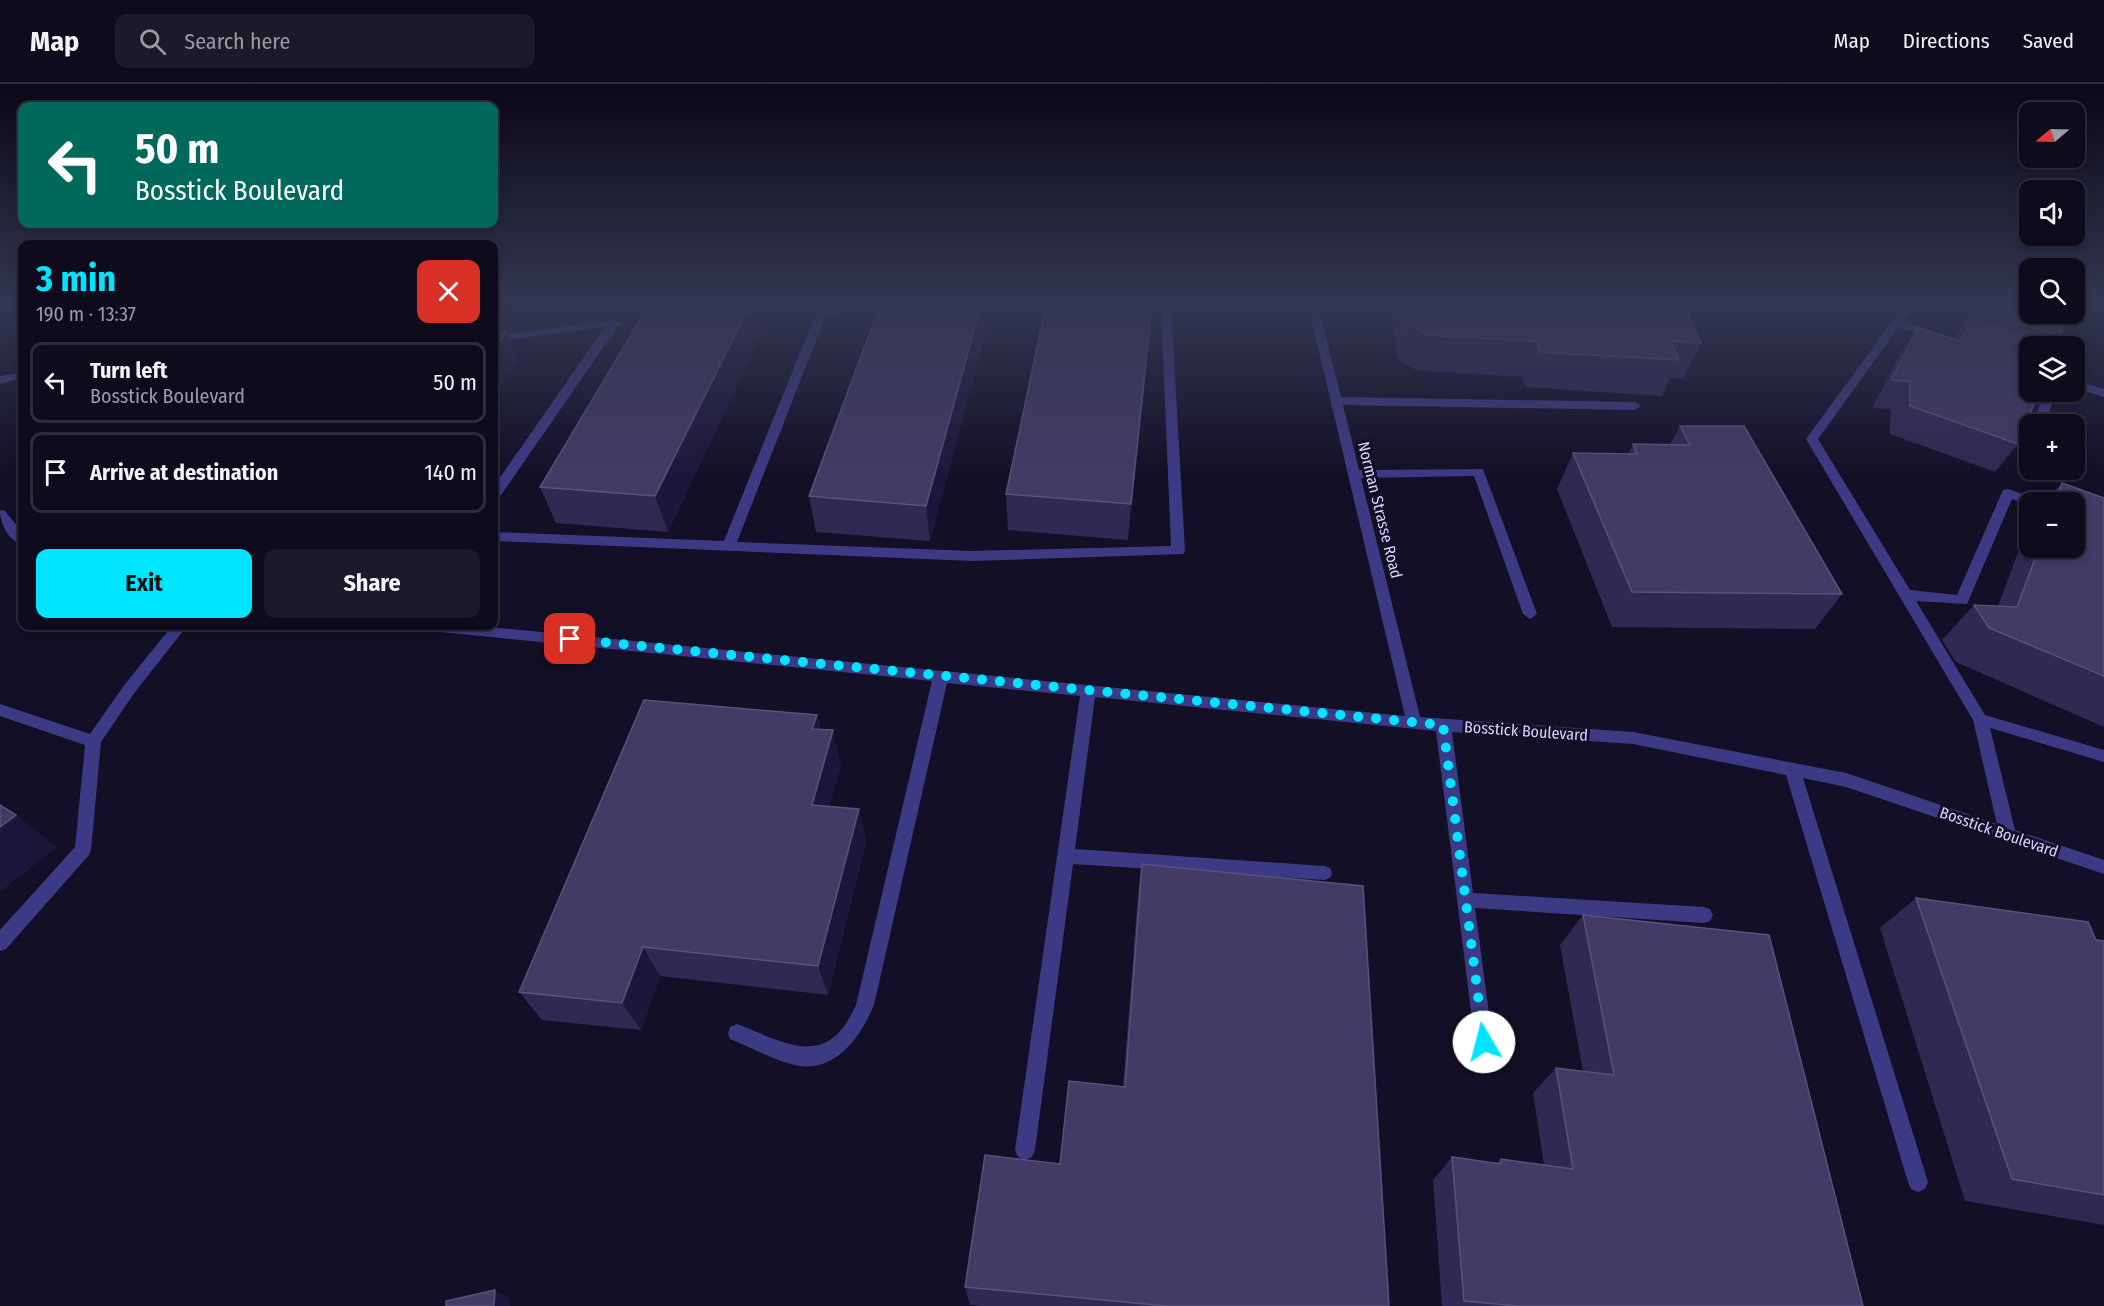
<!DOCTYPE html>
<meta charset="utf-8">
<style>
:root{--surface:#0e0b1c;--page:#1c1929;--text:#f1f3f6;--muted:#9b9ba3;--line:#2e2b3b;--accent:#00e5ff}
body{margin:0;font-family:"Fira Sans Condensed",sans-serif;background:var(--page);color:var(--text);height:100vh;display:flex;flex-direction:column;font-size:22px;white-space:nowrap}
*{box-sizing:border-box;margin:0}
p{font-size:20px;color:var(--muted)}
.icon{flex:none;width:33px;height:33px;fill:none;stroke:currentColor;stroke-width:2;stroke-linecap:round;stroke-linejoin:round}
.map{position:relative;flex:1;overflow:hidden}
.details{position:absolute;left:18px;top:156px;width:480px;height:390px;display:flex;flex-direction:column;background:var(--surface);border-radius:12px;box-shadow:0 3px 9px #0003,0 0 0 2px var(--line)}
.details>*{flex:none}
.guide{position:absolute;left:18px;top:18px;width:480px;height:126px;border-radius:12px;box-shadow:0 3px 9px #0003,0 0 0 2px var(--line);background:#00695c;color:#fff;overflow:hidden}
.needle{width:39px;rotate:251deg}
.tools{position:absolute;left:2019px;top:18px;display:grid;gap:12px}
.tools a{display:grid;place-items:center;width:66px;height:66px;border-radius:12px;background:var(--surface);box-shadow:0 3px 9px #0003,0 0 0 2px var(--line);font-size:30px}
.pin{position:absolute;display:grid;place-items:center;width:51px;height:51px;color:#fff;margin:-26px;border-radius:12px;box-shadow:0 3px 9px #0006}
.me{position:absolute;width:66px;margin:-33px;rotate:352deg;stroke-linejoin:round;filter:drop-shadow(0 0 4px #0008)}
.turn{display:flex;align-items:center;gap:21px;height:126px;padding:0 18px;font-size:27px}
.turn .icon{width:78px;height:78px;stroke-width:2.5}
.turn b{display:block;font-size:42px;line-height:51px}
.round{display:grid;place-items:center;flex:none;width:63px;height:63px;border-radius:12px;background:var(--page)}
.overview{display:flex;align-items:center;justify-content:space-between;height:102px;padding:0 18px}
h1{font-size:36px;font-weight:700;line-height:45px;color:var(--accent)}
.button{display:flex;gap:12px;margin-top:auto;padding:12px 18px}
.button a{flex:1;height:69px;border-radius:12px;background:var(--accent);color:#111;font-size:24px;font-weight:700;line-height:69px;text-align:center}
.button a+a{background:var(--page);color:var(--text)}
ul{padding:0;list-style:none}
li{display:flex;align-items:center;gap:18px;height:81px;margin:0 12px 9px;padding:0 6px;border:3px solid var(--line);border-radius:12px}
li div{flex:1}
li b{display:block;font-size:22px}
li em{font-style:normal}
header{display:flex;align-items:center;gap:36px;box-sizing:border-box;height:84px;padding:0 30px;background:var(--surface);border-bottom:2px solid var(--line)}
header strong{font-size:28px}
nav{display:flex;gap:33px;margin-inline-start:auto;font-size:21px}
.search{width:420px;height:54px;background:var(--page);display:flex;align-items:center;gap:15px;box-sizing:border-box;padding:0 21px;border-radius:12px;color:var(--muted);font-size:22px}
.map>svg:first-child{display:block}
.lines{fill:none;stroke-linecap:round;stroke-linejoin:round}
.minor{fill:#3d3a85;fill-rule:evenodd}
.wall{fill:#312854}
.shaded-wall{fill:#1d163a}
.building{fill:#433a66;stroke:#5a527e;stroke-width:1.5}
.route{stroke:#00e5ff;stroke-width:10;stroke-dasharray:0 18}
.labels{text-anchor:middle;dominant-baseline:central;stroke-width:6;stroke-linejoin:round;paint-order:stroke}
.street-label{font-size:16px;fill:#d9d4ff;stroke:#130f26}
</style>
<header>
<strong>Map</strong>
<div class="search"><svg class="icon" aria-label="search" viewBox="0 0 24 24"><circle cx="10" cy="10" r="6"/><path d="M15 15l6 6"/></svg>Search here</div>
<nav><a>Map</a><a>Directions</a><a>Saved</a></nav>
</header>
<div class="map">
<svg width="2104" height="1222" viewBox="0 0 2104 1222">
<rect width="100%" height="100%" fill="#130f26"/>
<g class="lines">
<g class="minor">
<path d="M847 221H871L826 231 737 458 972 467 1171 462 1161 221H1171L1185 467 1183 470 972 477 494 457V448L724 457 816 229Z"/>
<path d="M1308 221H1318L1341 313 1635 318 1641 322 1635 326 1343 321 1359 386 1483 385 1537 530 1530 535 1523 530 1474 392 1361 394 1420 633 1633 648 1846 689 1997 740 1973 636 1806 355 1904 221H1915L1904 238 1941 251V255L1937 256 1899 243 1818 355 1910 506 1957 511 2003 406 2008 405 2038 415 2039 418H2030V421L2012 415 1967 520 1916 517 1985 631 2104 666V678L1990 644 2015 746 2104 776V790L1846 703 1803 694 1928 1098 1925 1105 1918 1108 1911 1105 1908 1098 1786 691 1633 660 1452 648 1473 809 1704 823 1710 825 1713 831 1710 837 1704 839 1475 824 1493 959 1491 965 1484 968 1477 965 1475 959 1436 647 1095 613 1075 765 1324 782 1330 784 1332 789 1330 794 1324 796 1073 780 1035 1066 1032 1073 1025 1076 1018 1073 1015 1066 1080 612 947 599 874 921C862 950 838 987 800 982 776 978 753 964 730 955L728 949 730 943 737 940C786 959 827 987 856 921L932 597 431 547 424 542H480L1405 632Z"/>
<path d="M614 236 620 239 499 414 494 415V402L605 243 494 258V252Z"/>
<path d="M22 288V294L0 300V292Z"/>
<path d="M2074 296 2104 305V313L2074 303Z"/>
<path d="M2044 308H2056L2045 340H2033Z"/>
<path d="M0 426 5 427 22 448V460C8 457 0 439 0 426Z"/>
<path d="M172 542H187L135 608 101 658 91 766 89 771 6 865 0 867V846L75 763 85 661 0 632V620L90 650 125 600Z"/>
</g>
</g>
<g class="wall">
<path d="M649 221H773L774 223 668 448 556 439 540 403Z"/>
<path d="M880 221H989L990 231 930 457 816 448 809 412Z"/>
<path d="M1152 221 1149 257 1128 456 1008 446 1006 410Z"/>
<path d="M1390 221H1684L1701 259 1683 295 1670 294 1662 312 1525 303 1522 293 1416 286 1398 275Z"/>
<path d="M1972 221H2030L2069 230 2018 360 1995 388 1890 350 1891 325 1872 324 1899 272 1918 244 1957 256 1958 254 1956 253Z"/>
<path d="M1680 342 1842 510 1815 545 1612 543 1557 405 1573 369 1628 370 1633 360H1670Z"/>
<path d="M2062 399 2104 414V643L1956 578 1942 556 1974 521 1998 522 2030 436V464H2074V418H2044Z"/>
<path d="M817 631 821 646 841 680 829 723 859 725 866 757 828 911 660 892 641 946 542 936 519 908Z"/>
<path d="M1142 780 1389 1222H985L970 1221 965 1203 1060 1080 1123 1003 1138 811Z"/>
<path d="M1916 814 2104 857V1141L1965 1117 1880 844Z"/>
<path d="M1583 831 1863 1222H1442L1433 1096 1452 1073 1497 1079 1501 1075 1544 1081 1533 1009 1556 984 1583 987 1560 861Z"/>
</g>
<g class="shaded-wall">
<path d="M0 221H22V234L0 238Z"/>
<path d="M750 221H773L774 223 668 448 655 412Z"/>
<path d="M981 221H989L990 231 930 457 926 422Z"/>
<path d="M1152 221 1149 257 1128 456 1131 420Z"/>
<path d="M506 248 518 276 494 312V266Z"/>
<path d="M817 631 826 665 812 645Z"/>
<path d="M833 646 841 680 821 753 812 721Z"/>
<path d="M859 725 866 757 828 911 818 882Z"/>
<path d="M16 731 57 763 0 808V743Z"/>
<path d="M643 863 660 892 641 946 622 919Z"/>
<path d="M495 1206 510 1215V1222H494Z"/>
</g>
<g class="building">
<path d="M649 221H750L655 412 540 403Z"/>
<path d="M880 221H981L926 422 809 412Z"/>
<path d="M1046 221H1152L1131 420 1006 410Z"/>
<path d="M1405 221H1684L1701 259 1671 257 1679 276 1539 268 1536 257 1426 251 1408 240Z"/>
<path d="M1978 221H2030V230H2069L2056 262H2030V308H2039L2018 360 1910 322V297L1891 296 1918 244 1961 257 1971 235 2053 261 2052 250 1976 225Z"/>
<path d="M494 248H506L494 266Z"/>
<path d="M1680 342H1744L1842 510 1632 508 1573 369 1637 370 1633 360 1690 361Z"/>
<path d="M2062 399 2104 414V592L1989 544 1974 521 2017 523 2039 464H2074V418H2055Z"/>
<path d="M644 616 817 631 812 645 833 646 812 721 859 725 818 882 643 863 622 919 519 908Z"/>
<path d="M0 721 16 731 0 743Z"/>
<path d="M1142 780 1363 802 1389 1222H1167L965 1203 985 1071 1060 1080 1069 997 1125 1003Z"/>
<path d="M1916 814 2088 838 2096 856 2104 857V1111L2012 1095Z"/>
<path d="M1583 831 1769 851 1863 1222H1517L1464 1217 1452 1073 1501 1080V1075L1573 1085 1556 984 1614 991Z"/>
<path d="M495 1206 494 1222H446V1217Z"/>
</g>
<linearGradient id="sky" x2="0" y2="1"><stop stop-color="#0a0815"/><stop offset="0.56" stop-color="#333752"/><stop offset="1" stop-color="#333752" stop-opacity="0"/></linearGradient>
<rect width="2104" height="392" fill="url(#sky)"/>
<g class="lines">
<path class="route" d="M570 555 1443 641 1484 958"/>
</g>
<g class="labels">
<g class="street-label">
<text transform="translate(1380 426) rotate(76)">Norman Strasse Road</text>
<text transform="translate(1526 647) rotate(4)">Bosstick Boulevard</text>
<text transform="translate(1999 748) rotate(19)">Bosstick Boulevard</text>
</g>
</g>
</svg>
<div class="tools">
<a><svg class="needle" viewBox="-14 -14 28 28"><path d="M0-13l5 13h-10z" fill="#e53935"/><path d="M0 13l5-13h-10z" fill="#9b9ba3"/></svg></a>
<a><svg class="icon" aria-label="sound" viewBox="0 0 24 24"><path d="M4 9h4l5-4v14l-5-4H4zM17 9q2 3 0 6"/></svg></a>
<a><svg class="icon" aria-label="search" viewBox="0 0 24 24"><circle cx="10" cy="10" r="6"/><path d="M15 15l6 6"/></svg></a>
<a><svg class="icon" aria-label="layers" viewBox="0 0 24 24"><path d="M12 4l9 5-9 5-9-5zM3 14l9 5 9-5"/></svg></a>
<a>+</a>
<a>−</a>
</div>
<div class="pin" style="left:570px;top:555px;background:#d93025"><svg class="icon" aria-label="arrive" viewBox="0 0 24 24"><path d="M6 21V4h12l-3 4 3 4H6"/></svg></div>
<svg class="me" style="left:1484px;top:958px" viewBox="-20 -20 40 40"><circle r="19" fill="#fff"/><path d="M0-13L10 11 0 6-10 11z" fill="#00e5ff"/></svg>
<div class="guide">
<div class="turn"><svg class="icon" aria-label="left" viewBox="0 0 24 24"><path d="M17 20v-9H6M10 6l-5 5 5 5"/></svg><div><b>50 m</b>Bosstick Boulevard</div></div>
</div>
<section class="details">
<div class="overview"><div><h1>3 min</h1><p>190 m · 13:37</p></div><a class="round" style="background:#d93025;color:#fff"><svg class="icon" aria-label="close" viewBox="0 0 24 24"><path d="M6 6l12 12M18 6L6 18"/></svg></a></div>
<ul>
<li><svg class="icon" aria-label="left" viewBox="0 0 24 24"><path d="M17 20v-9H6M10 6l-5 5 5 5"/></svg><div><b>Turn left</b><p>Bosstick Boulevard</p></div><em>50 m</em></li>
<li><svg class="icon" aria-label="arrive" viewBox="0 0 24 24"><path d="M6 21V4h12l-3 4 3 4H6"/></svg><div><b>Arrive at destination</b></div><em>140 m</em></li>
</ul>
<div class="button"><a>Exit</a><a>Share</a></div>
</section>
</div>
